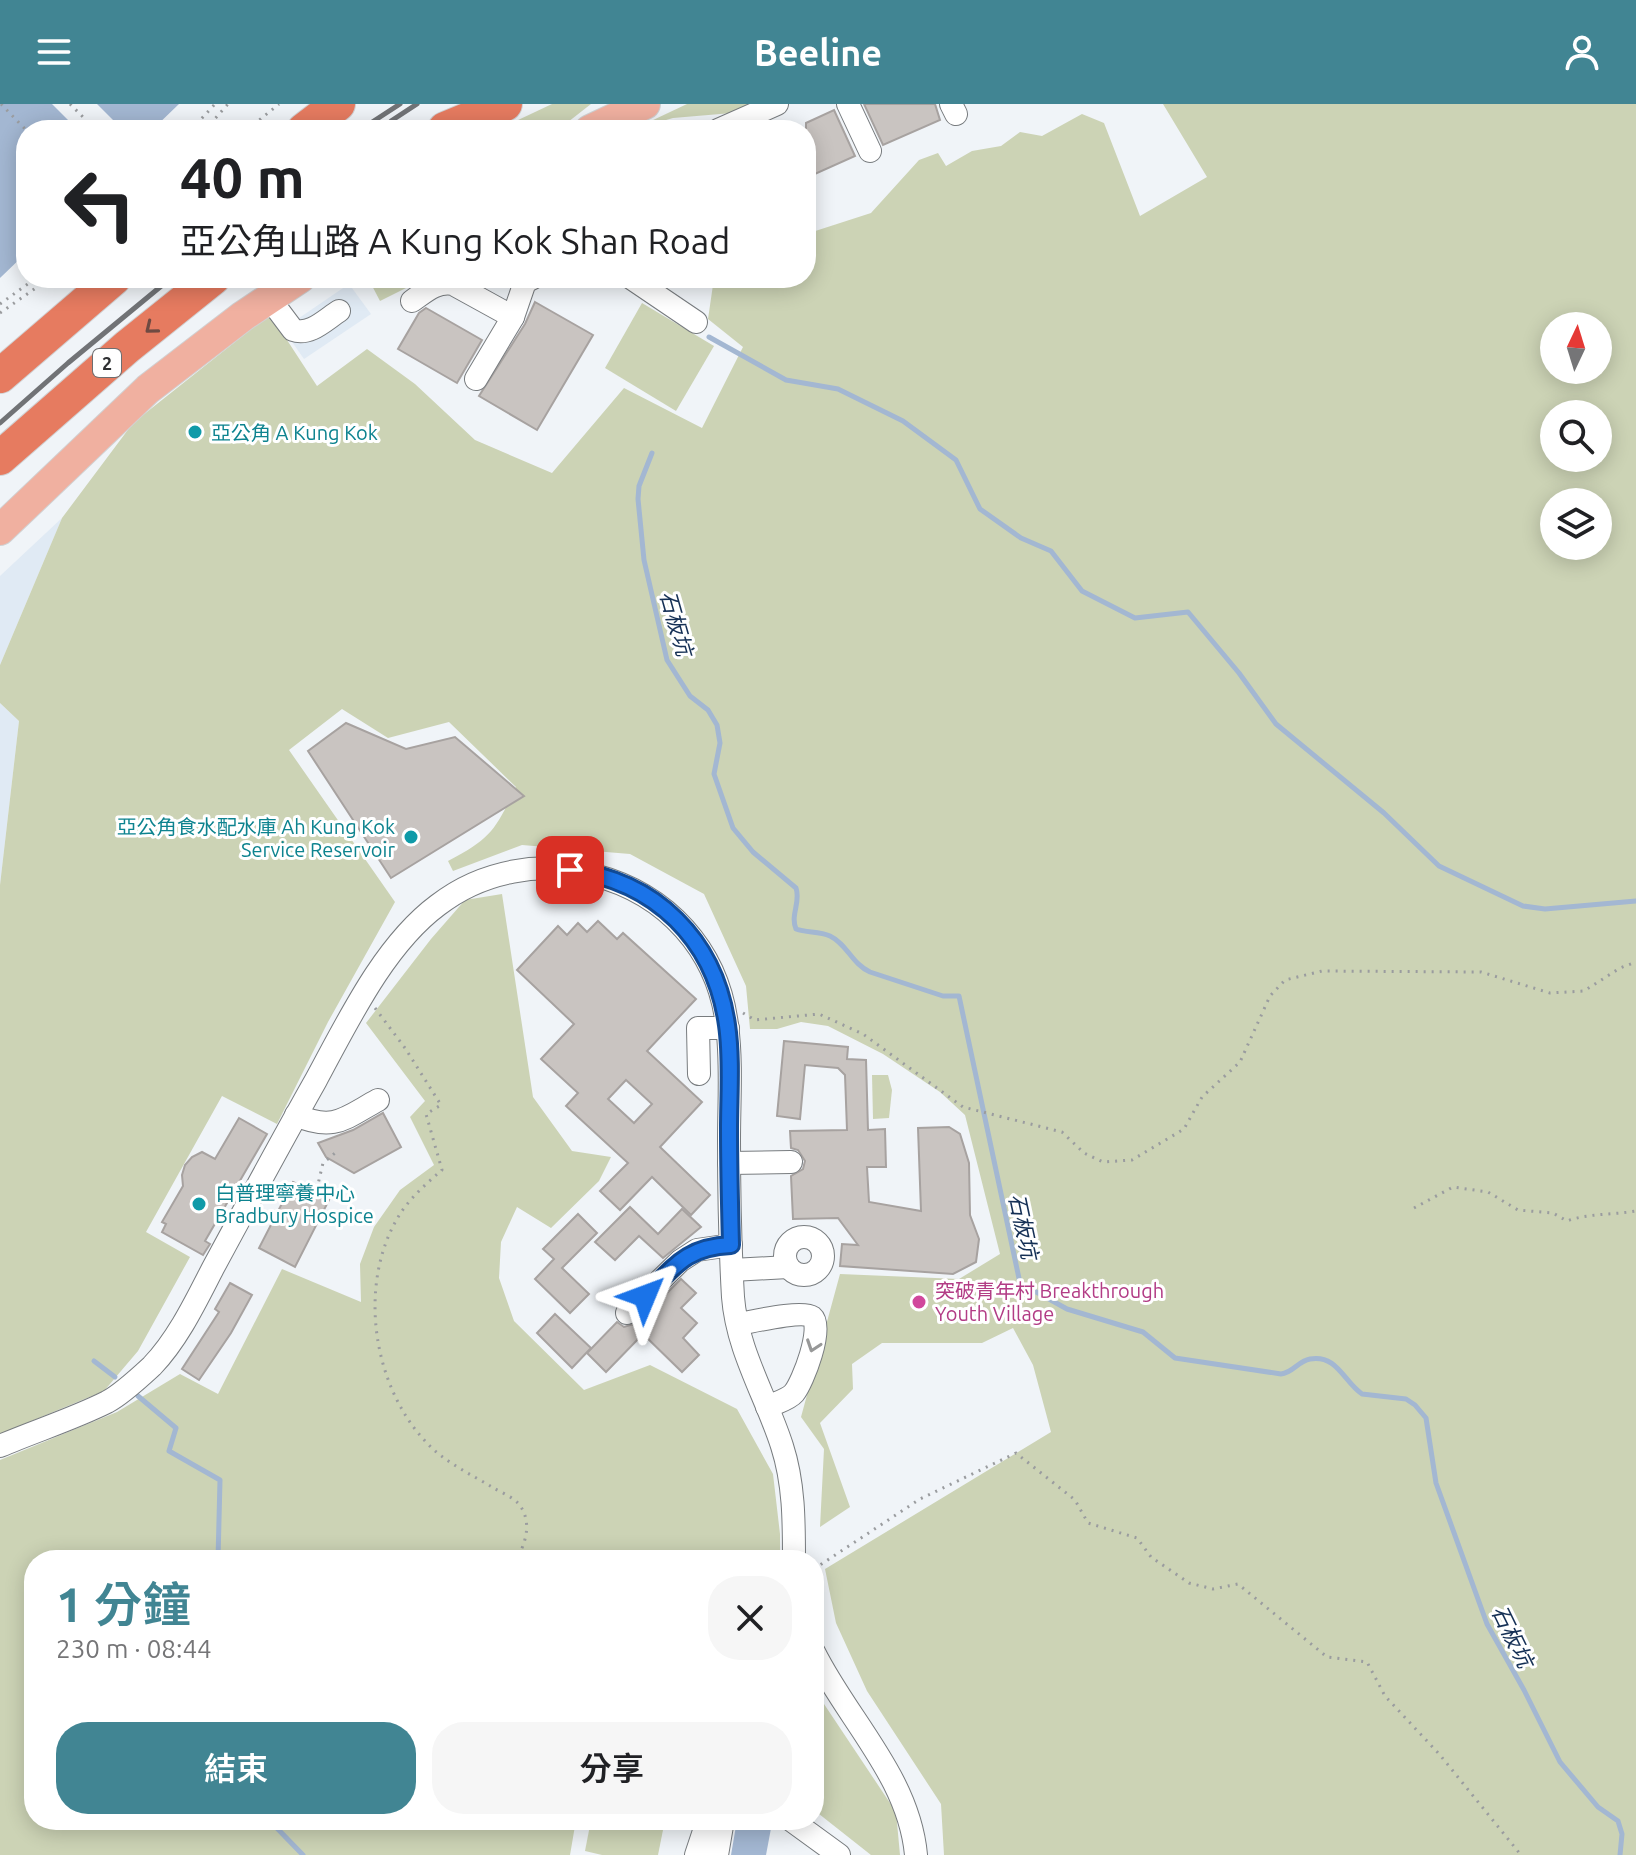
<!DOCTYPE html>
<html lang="zh-TW">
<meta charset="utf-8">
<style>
:root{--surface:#fff;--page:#f6f6f6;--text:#202124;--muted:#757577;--accent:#418593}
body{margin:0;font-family:Ubuntu,"Noto Sans TC",sans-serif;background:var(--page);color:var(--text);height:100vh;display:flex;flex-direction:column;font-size:30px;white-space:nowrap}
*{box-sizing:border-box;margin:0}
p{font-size:26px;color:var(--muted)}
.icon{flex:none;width:44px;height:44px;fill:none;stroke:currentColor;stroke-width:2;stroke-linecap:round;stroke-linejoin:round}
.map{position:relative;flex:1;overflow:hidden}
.panel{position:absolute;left:24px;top:1446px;width:800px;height:280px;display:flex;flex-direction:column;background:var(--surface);border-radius:32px;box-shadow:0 4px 20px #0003}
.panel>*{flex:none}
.guide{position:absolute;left:16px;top:16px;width:800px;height:168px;border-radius:32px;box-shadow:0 4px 20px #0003;background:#fff;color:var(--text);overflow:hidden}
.needle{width:52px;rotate:4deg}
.fabs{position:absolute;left:1540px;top:208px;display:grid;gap:16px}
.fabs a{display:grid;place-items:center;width:72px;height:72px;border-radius:50%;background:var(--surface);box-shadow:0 4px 20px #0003;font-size:40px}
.pin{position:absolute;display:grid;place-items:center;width:68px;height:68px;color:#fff;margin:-34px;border-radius:16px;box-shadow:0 4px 12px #0006}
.me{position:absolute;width:88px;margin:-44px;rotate:46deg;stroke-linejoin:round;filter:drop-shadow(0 0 6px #0008)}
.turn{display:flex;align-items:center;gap:28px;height:168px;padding:0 32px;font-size:36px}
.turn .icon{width:104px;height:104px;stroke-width:2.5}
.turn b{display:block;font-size:56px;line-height:68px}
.round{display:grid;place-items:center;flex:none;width:84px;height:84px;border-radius:32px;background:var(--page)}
.overview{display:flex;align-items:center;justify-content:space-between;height:136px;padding:0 32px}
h1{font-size:48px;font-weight:600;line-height:60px;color:var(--accent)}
.button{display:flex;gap:16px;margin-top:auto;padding:16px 32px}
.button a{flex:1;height:92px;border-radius:32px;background:var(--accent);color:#fff;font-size:32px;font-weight:600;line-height:92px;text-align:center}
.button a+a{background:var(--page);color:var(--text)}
header{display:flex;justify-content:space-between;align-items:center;height:104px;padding:0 32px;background:var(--accent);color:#fff;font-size:36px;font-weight:600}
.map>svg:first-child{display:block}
.built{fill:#e0eaf4}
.green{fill:#ccd3b5;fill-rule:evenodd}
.water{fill:#a3b7d2}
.pier{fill:#f0f4f8}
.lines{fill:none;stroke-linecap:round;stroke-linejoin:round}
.stream{stroke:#a3b7d2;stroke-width:5}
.building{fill:#c9c4c1;stroke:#a7a2a0;stroke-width:2;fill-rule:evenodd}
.minor-casing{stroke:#787c7f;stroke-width:24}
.major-casing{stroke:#d1d1d2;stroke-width:32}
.highway-casing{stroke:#d1d1d2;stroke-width:36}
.path{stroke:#9a9c9f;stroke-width:3;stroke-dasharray:2 6;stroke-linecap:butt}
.minor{stroke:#fff;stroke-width:22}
.major{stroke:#f0b0a0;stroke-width:30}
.highway{stroke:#e67b60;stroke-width:34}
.rail{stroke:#717376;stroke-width:5}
.oneway{stroke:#6f4a42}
.oneway2{stroke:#979898}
.route-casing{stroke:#114b97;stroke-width:20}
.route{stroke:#1a73e8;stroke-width:14}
.culture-dot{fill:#0f9aa8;stroke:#fff;stroke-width:3}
.hotel-dot{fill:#d1479c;stroke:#fff;stroke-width:3}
.labels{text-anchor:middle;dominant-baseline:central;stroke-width:6;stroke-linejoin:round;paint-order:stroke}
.shield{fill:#fff;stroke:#6d6e70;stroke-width:2}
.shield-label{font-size:18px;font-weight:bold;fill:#2f3032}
.culture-label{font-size:20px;fill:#0d838f;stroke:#fff;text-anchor:start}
.hotel-label{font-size:20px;fill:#b23c85;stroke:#fff;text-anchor:start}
.water-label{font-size:22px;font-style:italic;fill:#153055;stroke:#fff}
</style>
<header><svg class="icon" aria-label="menu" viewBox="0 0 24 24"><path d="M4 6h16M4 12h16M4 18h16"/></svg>Beeline<svg class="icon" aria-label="person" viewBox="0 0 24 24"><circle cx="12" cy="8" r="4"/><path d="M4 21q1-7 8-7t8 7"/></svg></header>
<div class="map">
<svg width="1636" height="1751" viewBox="0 0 1636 1751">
<rect width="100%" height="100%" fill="#f0f4f8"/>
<g class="built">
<path d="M349 180 371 210 304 255 283 225Z"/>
<path d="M62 414 0 561V472Z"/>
<path d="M0 599 19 617 0 781Z"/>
</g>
<g class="green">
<path d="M552 0H591L568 18 551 26H497Z"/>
<path d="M687 0H753L732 9 673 14 632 26Z"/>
<path d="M1163 0H1636V1751H944L941 1700 867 1587 836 1519 825 1465 1051 1328 1033 1261 1013 1224 982 1239H882L852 1260 853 1285 820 1319 850 1403 820 1423 824 1345 801 1313 840 1170 959 1175 1000 1150 965 1011 940 988 883 950 828 922 801 918 777 925H750L746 882 704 790 630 750 522 741 453 767 448 757C492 734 495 726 516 683L449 618 388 634 342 605 289 646 395 798 328 918 277 1020 222 992 146 1128 190 1153 138 1247 104 1287 0 1330V781L19 617 0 599V561L62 414 133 319 270 210 317 282 367 245 415 280 475 336 552 369 624 284 702 324 743 243 708 215 714 174H806V130L871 109 919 56 938 49 946 62 972 47 1001 42 1020 28 1042 32 1082 10 1104 19 1140 112 1207 73ZM1554 222H1598V266H1554ZM1554 310H1598V354H1554ZM1554 398H1598V442H1554Z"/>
<path d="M368 174H426L380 197Z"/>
<path d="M642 199 714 242 676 307 605 264Z"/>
<path d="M502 790 533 993 572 1047 611 1053 599 1077 551 1124 517 1103 501 1138 499 1174 514 1217 584 1286 650 1261 737 1305 773 1370 780 1430V1456H34V1716H576L570 1751H0V1356L117 1308 180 1270 218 1290 282 1165 361 1198 360 1160 374 1123 400 1086 434 1061 410 1013 425 997 366 919 431 835 465 796Z"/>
<path d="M872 971H888L892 986 889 1014 873 1015Z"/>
<path d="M814 1574 824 1600 896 1708 900 1751H871L814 1706Z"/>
<path d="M591 1716H665L658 1751H602L585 1747Z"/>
</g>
<g class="water">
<path d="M0 0H179L152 26H26V149L0 174Z"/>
<path d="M737 1716 772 1719 766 1751H731Z"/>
</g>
<path class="pier" d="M52 0H97L123 26H78Z"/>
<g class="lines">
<g class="stream">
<path d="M709 233 786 276 838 285 903 317 956 356 980 405 1021 434 1051 447 1082 487 1135 514 1188 508 1239 569 1276 620 1384 709 1439 762 1523 802 1545 805 1636 797"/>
<path d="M652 349 639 382 638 395 644 456 667 556 690 592 708 606 717 621 720 639 714 670 733 724 753 748 796 784C801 798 790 811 796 825 807 829 819 827 830 832 847 840 852 860 870 868L943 892H959L1020 1179 1067 1205 1143 1228 1175 1254 1281 1270C1293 1269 1298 1257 1310 1255 1337 1250 1344 1278 1362 1290L1406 1295 1415 1301 1426 1314 1436 1379 1487 1520 1524 1586 1560 1658 1598 1703 1618 1717 1622 1730 1620 1751"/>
<path d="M94 1257 115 1273"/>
<path d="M138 1292 176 1324 169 1347 220 1376 218 1456"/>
<path d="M269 1716 303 1751"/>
</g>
</g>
<g class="building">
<path d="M864 0H935L940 16 883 41Z"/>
<path d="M834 6 855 52 806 74V19Z"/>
<path d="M535 198 593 231 537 326 479 292 525 220Z"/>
<path d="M426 204 482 236 457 279 398 245 419 209Z"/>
<path d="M346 619 406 645 455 633 524 692 391 774 308 647Z"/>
<path d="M598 817 617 835 623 829 696 895 647 947 702 998 660 1043 710 1091 691 1111 652 1073 620 1106 600 1087 628 1059 566 1002 578 989 541 955 574 920 517 866 558 822 567 831 578 819 587 828ZM626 976 652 1000 634 1019 608 995Z"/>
<path d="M784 937 848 943 847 955 866 956 868 1026 885 1025 886 1063H867L869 1098 921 1107 918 1024 949 1023 960 1030 969 1059 970 1111 979 1135 976 1158 953 1170 840 1162 842 1140 858 1141 838 1114 793 1115 791 1072 803 1065 805 1057 798 1046 791 1044 790 1027 847 1026 845 971 838 964 805 961 800 1015 777 1012Z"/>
<path d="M383 1009 401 1043 354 1069 326 1053 318 1039 353 1026Z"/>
<path d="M239 1014 267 1030 205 1137 210 1140 203 1151 162 1128 166 1120 162 1118 183 1082 182 1071 185 1061 192 1053 202 1048 215 1055Z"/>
<path d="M293 1078 329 1096 295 1163 259 1144Z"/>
<path d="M630 1103 658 1130 682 1105 701 1123 663 1154 639 1132 615 1156 595 1138Z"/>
<path d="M578 1110 597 1129 562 1164 589 1190 570 1209 535 1175 554 1155 543 1145Z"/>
<path d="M681 1175 696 1189 681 1204 697 1219 683 1234 699 1251 682 1268 643 1230 606 1268 587 1249 617 1218 624 1223 637 1219Z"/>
<path d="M230 1179 252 1191 231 1229 199 1276 182 1265 219 1208 215 1205Z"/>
<path d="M555 1210 591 1244 572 1264 537 1229Z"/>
</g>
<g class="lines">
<defs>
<g id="minor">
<path d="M848 0 870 47"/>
<path d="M951 0 956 10"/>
<path d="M718 26 777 0"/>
<path d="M631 174 696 218"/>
<path d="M269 194 293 226C310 232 325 216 339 207"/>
<path d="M412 197C425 188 436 177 453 180L513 213"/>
<path d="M476 275 513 213 525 178 533 174"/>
<path d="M699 970 698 924H728"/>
<path d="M296 1011C334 1028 345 1014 378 996"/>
<path d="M729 1059 791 1058"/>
<circle cx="804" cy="1152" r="19"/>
<path d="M732 1166 788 1163"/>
<path d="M627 1209 680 1157 697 1146 731 1141"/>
<path d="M738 1220C751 1218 802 1206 812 1213 824 1223 803 1278 794 1289 788 1296 775 1299 767 1303"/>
<path d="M0 1342C35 1327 73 1315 107 1298 122 1290 139 1274 152 1262 178 1235 196 1197 213 1164 247 1101 281 1038 316 976 348 917 384 841 438 801 482 767 541 756 594 771 667 790 718 846 727 921 732 959 729 998 729 1036 729 1089 730 1141 733 1193 737 1246 766 1292 782 1342 794 1379 794 1417 794 1456"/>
<path d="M814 1548C847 1615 909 1673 916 1751"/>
<path d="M791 1716 839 1751"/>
<path d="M696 1751 704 1727 710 1716"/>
<path d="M717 1751 723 1716"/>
</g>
<g id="major">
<path d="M590 26 645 0"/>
<path d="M0 426 148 285 243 212 300 174"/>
</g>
<g id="highway">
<path d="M445 25 505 0"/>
<path d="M304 26 338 0"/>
<path d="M0 272 114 174"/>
<path d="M0 354 127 243 213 174"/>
</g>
</defs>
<use href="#minor" class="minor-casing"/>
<use href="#major" class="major-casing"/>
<use href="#highway" class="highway-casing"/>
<g class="path">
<path d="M1 0 26 26"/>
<path d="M70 0 96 26"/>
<path d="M191 26 215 0"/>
<path d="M205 26 228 0"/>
<path d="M247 26 279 0"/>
<path d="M0 200 36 174"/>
<path d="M0 209 50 174"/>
<path d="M375 904 405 944 441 1001 426 1010 442 1066C427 1079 411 1093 400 1110 357 1178 372 1281 426 1338 443 1357 470 1370 492 1383 500 1388 511 1392 518 1399 533 1417 526 1439 516 1456"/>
<path d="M743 909 755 916 819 910 863 930 963 1003 1062 1028 1084 1049 1103 1058 1132 1056 1184 1025 1202 993 1240 958 1270 892 1285 876 1322 867 1481 868 1550 889 1584 887 1620 864 1636 858"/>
<path d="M315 1093 323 1059 335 1049"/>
<path d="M1414 1104 1453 1083 1488 1088 1518 1106 1553 1109 1567 1117C1589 1109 1613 1111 1636 1107"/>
<path d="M814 1465 920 1395 1016 1349 1075 1396 1088 1419 1137 1434 1151 1453 1189 1479 1213 1485 1238 1480 1327 1553 1367 1558 1385 1592 1440 1651 1521 1751"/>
</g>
<use href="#minor" class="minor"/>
<use href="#major" class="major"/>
<use href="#highway" class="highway"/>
<g class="rail">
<path d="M391 17 417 0"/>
<path d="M360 26 400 0"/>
<path d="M0 319 68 259 171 174"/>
</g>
</g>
<defs><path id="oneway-chevron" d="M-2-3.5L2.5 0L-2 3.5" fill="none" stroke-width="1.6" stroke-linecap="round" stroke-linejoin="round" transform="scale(2)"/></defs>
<use class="oneway" href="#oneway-chevron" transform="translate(151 224) rotate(141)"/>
<use class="oneway2" href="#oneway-chevron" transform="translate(813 1242) rotate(109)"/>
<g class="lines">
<defs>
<path id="route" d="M570 766C656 777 715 836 727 921 732 955 729 991 729 1025 729 1064 730 1102 731 1141 686 1143 675 1162 645 1192"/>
</defs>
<use href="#route" class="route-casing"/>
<use href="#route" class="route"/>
</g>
<g class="culture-dot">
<circle cx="195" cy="328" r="8"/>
<circle cx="411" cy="733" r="8"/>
<circle cx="199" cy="1100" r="8"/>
</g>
<circle class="hotel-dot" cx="919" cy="1198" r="8"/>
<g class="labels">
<rect class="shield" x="93" y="245" width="28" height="28" rx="6"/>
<g class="shield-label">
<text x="107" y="259">2</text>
</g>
<g class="culture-label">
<text x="211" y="328">亞公角 A Kung Kok</text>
<text x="395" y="722" text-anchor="end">亞公角食水配水庫 Ah Kung Kok<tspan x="395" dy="23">Service Reservoir</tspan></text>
<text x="215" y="1088">白普理寧養中心<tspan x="215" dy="23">Bradbury Hospice</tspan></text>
</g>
<g class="hotel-label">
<text x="935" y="1186">突破青年村 Breakthrough<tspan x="935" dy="23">Youth Village</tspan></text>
</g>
<g class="water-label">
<text transform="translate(677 519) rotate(74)">石板坑</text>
<text transform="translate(1024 1122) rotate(78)">石板坑</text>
<text transform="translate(1513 1532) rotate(64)">石板坑</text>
</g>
</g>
</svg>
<div class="fabs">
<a><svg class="needle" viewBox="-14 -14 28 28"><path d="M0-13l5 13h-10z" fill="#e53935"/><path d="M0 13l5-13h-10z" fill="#757577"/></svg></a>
<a><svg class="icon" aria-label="search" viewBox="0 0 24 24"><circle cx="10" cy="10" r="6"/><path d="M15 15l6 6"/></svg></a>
<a><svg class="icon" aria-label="layers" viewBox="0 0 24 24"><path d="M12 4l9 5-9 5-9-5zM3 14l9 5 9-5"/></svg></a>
</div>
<div class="pin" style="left:570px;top:766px;background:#d93025"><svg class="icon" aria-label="arrive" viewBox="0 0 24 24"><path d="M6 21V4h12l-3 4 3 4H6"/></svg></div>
<svg class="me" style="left:645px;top:1192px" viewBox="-20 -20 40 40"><path d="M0-17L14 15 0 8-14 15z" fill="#1a73e8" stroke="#fff" stroke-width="4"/></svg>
<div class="guide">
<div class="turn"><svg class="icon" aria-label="left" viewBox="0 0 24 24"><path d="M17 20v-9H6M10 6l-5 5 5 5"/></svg><div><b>40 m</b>亞公角山路 A Kung Kok Shan Road</div></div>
</div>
<section class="panel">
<div class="overview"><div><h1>1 分鐘</h1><p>230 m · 08:44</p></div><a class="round"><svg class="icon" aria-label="close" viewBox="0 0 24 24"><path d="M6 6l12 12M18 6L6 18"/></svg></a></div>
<div class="button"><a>結束</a><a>分享</a></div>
</section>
</div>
